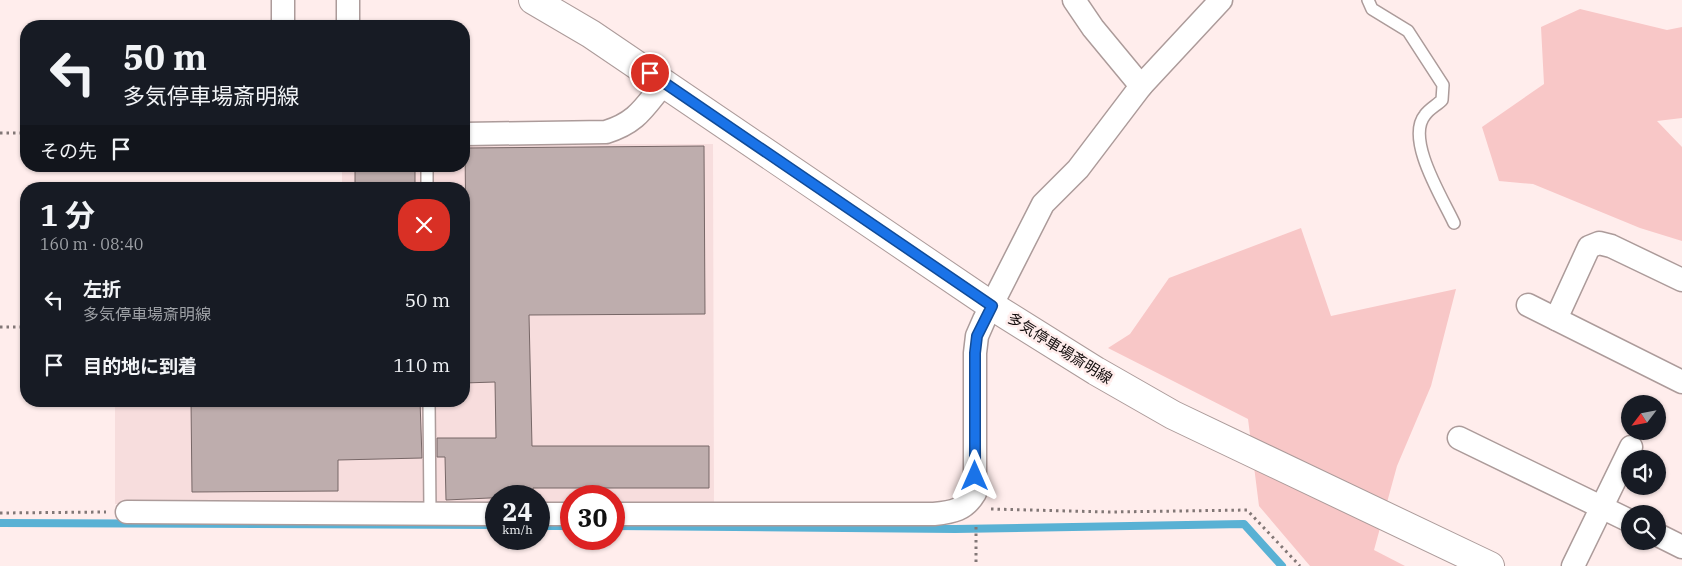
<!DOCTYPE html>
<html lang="ja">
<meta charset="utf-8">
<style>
:root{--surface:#171b24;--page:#242831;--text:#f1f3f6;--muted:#9ea1a6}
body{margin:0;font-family:"IBM Plex Serif","Noto Sans JP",serif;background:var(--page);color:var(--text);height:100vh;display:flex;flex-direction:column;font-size:19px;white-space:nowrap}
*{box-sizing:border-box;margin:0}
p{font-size:16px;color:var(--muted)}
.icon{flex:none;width:28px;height:28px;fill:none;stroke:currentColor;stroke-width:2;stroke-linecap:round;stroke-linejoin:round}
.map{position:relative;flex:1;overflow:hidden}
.side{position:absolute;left:20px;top:182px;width:450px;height:225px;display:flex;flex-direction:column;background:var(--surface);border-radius:20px;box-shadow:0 1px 4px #0004}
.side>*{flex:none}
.top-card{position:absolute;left:20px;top:20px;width:450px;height:152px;border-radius:20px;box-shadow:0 1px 4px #0004;background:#171b24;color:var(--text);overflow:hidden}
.needle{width:32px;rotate:238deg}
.fabs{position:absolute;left:1621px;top:395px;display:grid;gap:10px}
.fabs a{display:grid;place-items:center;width:45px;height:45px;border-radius:50%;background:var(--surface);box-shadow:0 1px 4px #0004;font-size:25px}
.speed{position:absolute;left:485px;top:485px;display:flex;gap:10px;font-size:25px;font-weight:700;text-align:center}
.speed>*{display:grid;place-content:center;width:65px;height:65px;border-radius:50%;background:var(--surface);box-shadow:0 1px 4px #0004;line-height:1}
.speed small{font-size:12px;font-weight:400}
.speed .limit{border:8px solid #d22;background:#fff;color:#111}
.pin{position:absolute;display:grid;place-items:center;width:42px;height:42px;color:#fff;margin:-21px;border:2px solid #fff;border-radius:50%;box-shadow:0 1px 5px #0007}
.me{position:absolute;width:55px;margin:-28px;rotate:0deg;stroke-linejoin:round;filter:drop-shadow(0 0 4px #0008)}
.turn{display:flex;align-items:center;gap:18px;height:105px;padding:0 20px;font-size:22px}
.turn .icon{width:65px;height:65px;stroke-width:2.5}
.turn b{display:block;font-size:35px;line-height:42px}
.then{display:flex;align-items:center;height:48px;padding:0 20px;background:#0003;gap:10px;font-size:19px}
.round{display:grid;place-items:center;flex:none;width:52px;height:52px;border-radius:20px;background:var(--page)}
.overview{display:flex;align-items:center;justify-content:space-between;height:85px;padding:0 20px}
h1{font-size:30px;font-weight:700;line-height:38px}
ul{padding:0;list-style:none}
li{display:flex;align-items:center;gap:15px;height:65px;padding:0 20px}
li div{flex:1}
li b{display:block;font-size:19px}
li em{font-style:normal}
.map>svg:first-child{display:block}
.built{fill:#f7dddd}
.green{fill:#f8c7c7}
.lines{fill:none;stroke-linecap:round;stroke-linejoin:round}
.stream{stroke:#59b1d4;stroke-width:8}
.building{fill:#beadad;stroke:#776767}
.service-casing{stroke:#ac9b9a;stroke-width:14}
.minor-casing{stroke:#ac9b9a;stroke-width:25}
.secondary-casing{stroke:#ac9b9a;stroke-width:30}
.path{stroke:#827776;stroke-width:3;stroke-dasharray:2.5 4;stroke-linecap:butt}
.service{stroke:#fff;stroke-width:11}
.minor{stroke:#fff;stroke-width:22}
.secondary{stroke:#fff;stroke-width:28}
.route-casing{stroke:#114b97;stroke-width:12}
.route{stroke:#1a73e8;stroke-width:9}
.labels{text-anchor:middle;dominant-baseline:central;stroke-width:5;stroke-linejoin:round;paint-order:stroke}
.street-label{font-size:15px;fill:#120c0c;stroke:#ffedec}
</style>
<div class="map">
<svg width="1682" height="566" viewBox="0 0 1682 566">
<rect width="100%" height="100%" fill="#ffedec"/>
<path class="built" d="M464 144H713L714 506 614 505V496H571V505H539V496H496V505L115 504V401H464V189H342V166H464Z"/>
<g class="green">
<path d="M1580 9 1667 30 1682 27V118L1657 121 1682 147V241L1640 228 1533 184 1499 181 1482 127 1544 84 1541 27Z"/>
<path d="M1301 228 1331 316 1456 289 1431 386 1397 466 1374 550 1405 566H1310L1259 506 1248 419 1108 348 1130 334 1169 278Z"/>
</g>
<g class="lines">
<g class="stream">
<path d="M0 523 496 525"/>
<path d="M539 526H571"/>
<path d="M614 526 955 529 1244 524 1282 566"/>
</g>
</g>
<g class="building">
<path d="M704 146 705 314 529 315 532 446H709V488H533V496L446 500 445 457H437V438H496L495 382 464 383V330H467L465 148Z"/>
<path d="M355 169 415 170V189H355Z"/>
<path d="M191 401H420L422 458 338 460V491L192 492Z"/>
</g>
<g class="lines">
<defs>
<g id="service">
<path d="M1368 0 1372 9 1408 31 1443 85 1442 100C1437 105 1429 109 1425 115 1405 139 1443 199 1454 223"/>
<path d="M427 166V189"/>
<path d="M429 401 430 513"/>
</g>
<g id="minor">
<path d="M283 0V26"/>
<path d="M1074 0 1093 28 1141 86"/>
<path d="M348 26V0"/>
<path d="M464 134 606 132C638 122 644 107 665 82"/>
<path d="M1528 305 1682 382"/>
<path d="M1556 319 1589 247 1599 243 1611 246 1682 280"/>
<path d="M1459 438 1630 521"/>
<path d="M127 512 496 514"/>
<path d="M539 514H571"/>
<path d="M614 514H934C953 512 965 510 975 493V353L977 336 984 320 1043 204 1078 169 1141 86 1221 0"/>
<path d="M1658 535 1682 547"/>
<path d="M1573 566 1631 447"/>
</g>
<path id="secondary" d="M533 0 591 34 992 306 1096 371 1173 415 1490 566"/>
</defs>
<use href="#service" class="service-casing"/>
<use href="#minor" class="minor-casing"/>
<use href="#secondary" class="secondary-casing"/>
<g class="path">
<path d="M0 133H26"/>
<path d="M0 327H26"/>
<path d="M991 509 1109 512 1247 510 1300 566"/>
<path d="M0 513 106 512"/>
<path d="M976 527V566"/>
</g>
<use href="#service" class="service"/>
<use href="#minor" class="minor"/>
<use href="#secondary" class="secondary"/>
</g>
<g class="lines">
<defs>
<path id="route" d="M650 73 992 306 977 336 975 353V476"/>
</defs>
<use href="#route" class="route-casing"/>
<use href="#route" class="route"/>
</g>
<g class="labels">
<g class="street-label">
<text transform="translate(1060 348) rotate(32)">多気停車場斎明線</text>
</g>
</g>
</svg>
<div class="fabs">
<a><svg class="needle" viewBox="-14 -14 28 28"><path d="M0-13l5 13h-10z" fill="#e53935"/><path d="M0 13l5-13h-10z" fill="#9ea1a6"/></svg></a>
<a><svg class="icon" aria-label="sound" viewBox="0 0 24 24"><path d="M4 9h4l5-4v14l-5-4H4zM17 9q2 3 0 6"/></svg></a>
<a><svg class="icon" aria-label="search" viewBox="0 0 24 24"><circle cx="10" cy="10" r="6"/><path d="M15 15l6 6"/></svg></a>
</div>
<div class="speed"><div>24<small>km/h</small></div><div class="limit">30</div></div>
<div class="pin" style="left:650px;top:73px;background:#d93025"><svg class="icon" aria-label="arrive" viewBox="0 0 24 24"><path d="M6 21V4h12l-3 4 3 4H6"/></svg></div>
<svg class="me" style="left:975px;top:476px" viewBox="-20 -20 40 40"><path d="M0-17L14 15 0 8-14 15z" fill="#1a73e8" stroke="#fff" stroke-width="4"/></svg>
<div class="top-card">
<div class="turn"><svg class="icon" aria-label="left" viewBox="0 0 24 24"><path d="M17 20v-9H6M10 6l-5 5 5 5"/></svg><div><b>50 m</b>多気停車場斎明線</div></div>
<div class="then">その先<svg class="icon" aria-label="arrive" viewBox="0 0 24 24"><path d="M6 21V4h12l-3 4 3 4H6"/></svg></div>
</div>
<section class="side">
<div class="overview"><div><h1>1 分</h1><p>160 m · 08:40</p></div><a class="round" style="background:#d93025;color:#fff"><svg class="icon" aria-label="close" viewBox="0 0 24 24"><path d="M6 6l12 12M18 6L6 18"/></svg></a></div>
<ul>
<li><svg class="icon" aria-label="left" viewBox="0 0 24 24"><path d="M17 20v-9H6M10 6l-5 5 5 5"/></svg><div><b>左折</b><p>多気停車場斎明線</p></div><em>50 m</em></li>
<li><svg class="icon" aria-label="arrive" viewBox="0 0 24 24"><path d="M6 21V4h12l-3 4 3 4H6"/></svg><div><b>目的地に到着</b></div><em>110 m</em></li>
</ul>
</section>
</div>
